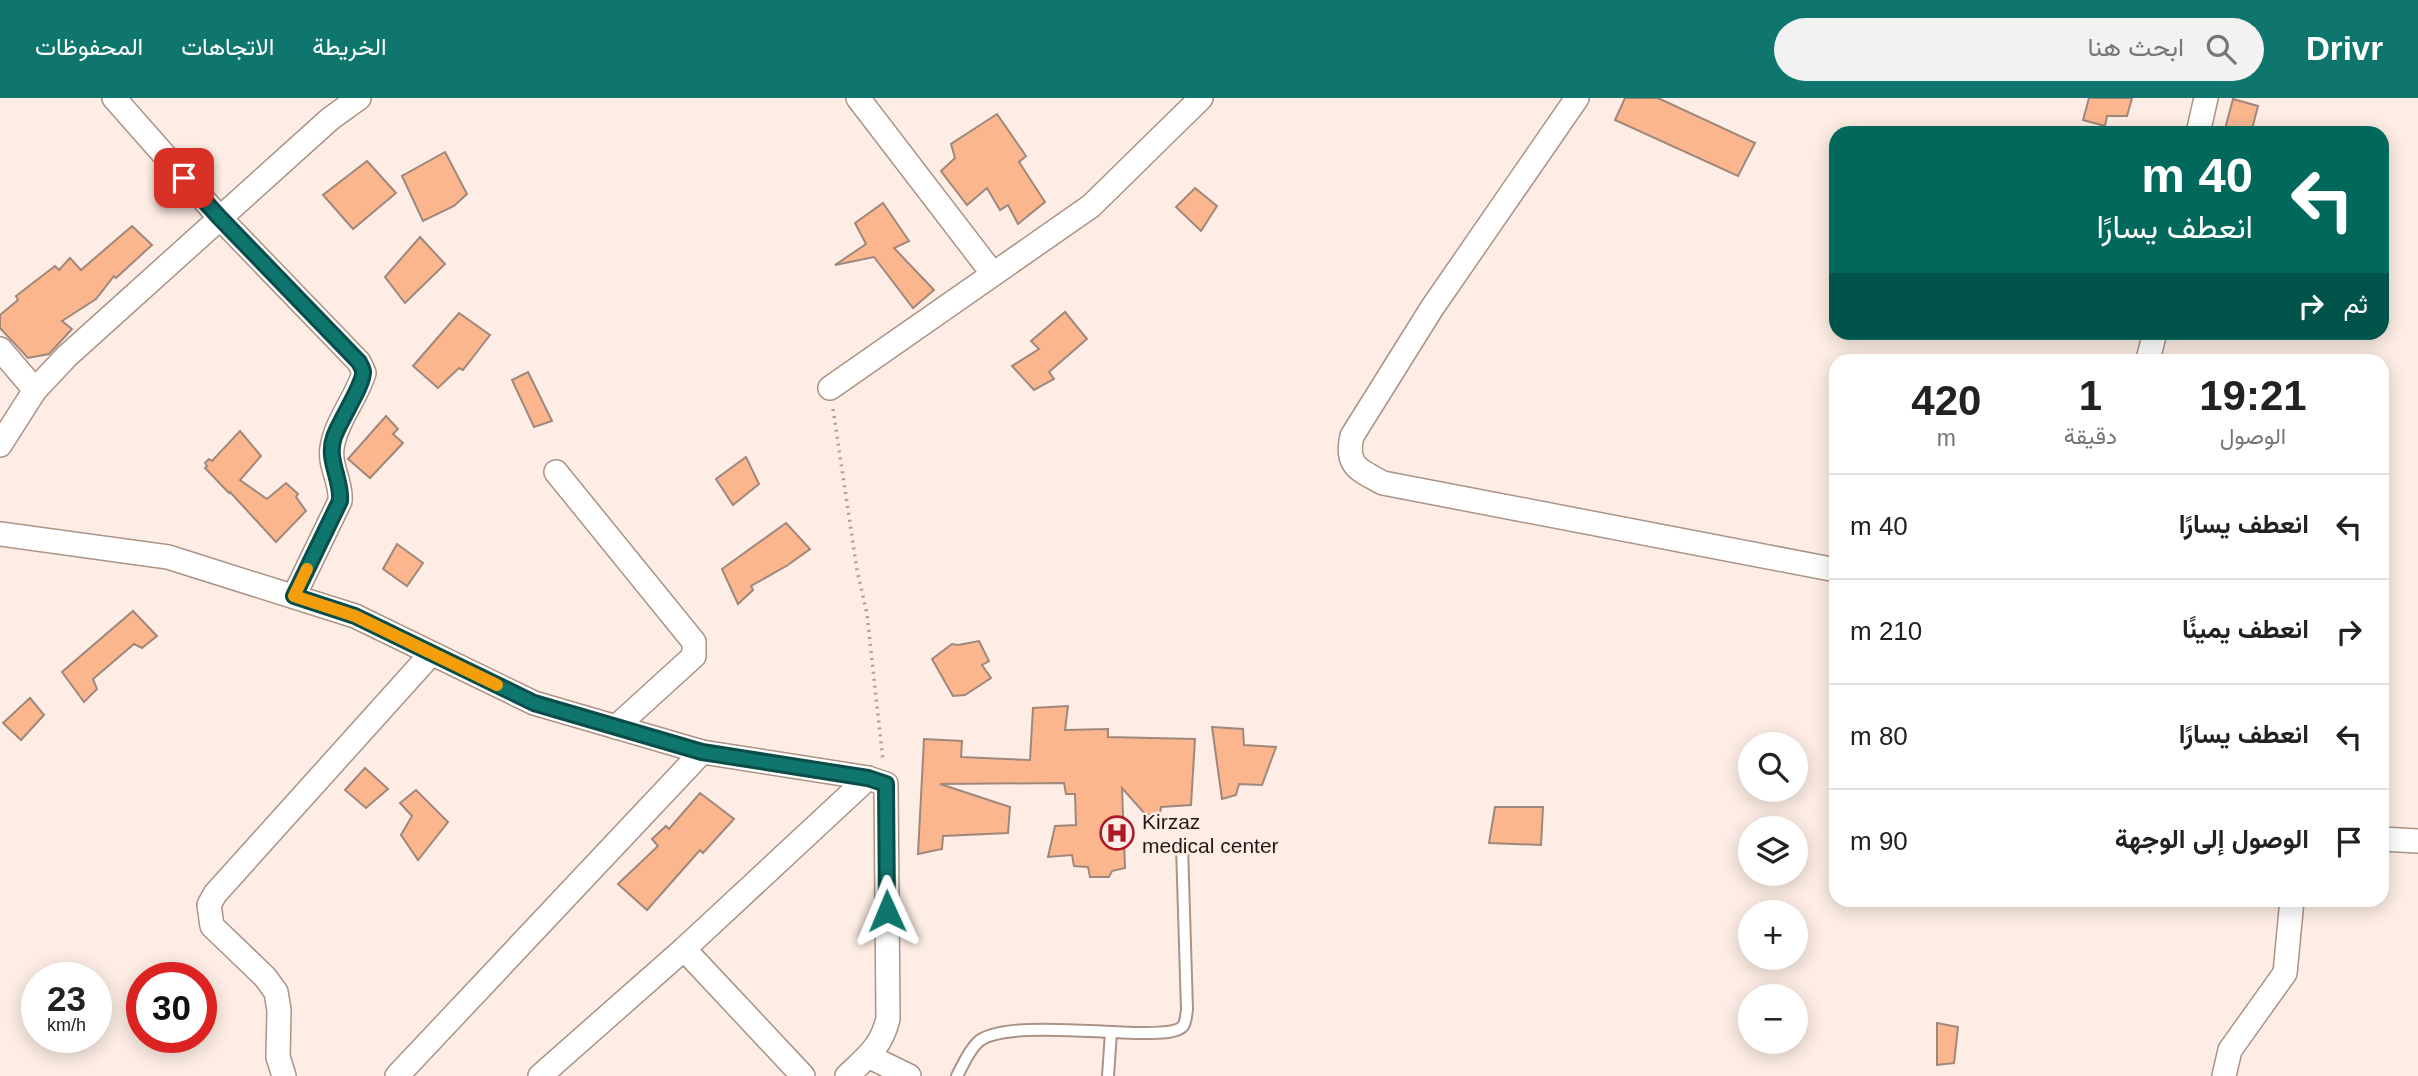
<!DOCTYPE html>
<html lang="ar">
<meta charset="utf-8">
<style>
:root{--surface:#fff;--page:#f2f2f2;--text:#222;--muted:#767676;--line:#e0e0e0;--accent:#0f766e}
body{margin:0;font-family:Helvetica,Vazirmatn,sans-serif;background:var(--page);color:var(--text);direction:rtl;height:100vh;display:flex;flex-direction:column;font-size:26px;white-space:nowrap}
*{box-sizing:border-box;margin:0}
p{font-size:23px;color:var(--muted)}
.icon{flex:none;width:38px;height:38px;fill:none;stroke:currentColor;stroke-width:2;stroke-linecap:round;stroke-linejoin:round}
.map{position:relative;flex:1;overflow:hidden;direction:ltr}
.panel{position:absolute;left:1829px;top:256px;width:560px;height:553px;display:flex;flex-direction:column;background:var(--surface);border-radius:21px;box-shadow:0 4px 18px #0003;direction:rtl}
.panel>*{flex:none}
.hud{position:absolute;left:1829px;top:28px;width:560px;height:214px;border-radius:21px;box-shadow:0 4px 18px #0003;direction:rtl;background:#00695c;color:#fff;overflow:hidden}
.fabs{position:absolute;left:1738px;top:634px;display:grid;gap:14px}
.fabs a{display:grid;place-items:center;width:70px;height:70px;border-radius:50%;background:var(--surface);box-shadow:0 4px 18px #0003;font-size:35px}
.speed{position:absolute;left:21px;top:864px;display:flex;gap:14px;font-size:35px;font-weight:700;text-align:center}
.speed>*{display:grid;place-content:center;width:91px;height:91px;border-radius:50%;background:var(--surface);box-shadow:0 4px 18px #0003;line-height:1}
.speed small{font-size:18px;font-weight:400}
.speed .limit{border:10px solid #d22;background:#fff;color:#111}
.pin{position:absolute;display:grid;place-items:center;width:60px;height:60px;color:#fff;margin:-30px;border-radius:14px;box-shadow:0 4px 10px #0006}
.me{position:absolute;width:77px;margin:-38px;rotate:359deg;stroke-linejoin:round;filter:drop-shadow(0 0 5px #0008)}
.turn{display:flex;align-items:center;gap:24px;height:147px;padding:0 21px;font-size:32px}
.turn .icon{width:91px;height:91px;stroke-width:2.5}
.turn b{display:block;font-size:49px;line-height:60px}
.then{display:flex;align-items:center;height:66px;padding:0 21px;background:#0003;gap:14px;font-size:26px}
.eta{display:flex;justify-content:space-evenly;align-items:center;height:119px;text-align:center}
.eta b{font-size:42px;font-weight:800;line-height:49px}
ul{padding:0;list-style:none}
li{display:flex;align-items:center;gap:21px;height:105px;padding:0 21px;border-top:2px solid var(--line)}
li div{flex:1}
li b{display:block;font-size:26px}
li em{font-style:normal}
header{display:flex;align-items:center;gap:42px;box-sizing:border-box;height:98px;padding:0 35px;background:var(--accent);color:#fff}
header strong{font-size:33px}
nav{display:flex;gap:38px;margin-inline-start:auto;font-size:24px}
.search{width:490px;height:63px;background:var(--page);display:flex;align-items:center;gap:18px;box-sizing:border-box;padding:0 24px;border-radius:38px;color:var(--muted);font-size:26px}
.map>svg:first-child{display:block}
.building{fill:#fbb68e;stroke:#9f887b;stroke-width:2}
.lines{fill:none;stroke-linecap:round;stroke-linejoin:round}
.lane-casing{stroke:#ab9385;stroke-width:14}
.street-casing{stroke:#ab9385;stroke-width:26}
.path{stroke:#ada098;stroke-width:3.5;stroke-dasharray:2 5;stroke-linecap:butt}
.lane{stroke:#fff;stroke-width:10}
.street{stroke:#fff;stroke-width:23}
.route-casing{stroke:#0a4d48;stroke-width:18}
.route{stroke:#0f766e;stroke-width:12}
.slow{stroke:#f59e0b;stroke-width:12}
.labels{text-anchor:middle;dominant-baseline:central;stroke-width:5;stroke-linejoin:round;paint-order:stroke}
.poi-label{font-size:21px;fill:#221a14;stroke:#fdede4;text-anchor:start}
</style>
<header>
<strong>Drivr</strong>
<div class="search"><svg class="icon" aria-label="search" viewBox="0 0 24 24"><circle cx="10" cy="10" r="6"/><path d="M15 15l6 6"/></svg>ابحث هنا</div>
<nav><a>الخريطة</a><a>الاتجاهات</a><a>المحفوظات</a></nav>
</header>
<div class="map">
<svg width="2418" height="978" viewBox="0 0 2418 978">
<rect width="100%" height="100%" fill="#fdede4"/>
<g class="building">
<path d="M1625 0H1658L1755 45 1738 78 1615 22Z"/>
<path d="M2089 0H2132L2127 18H2107L2105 28 2083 22Z"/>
<path d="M2233 1 2258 8 2251 35H2234L2225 31Z"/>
<path d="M997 16 1026 58 1019 64 1045 104 1018 126 1008 107 1000 112 987 90 967 107 941 73 955 60 951 46Z"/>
<path d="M445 54 467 96 454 108 423 123 402 78Z"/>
<path d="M367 63 396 95 353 131 323 97Z"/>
<path d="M1195 90 1217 108 1201 133 1176 109Z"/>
<path d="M883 105 909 143 894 150 934 192 913 210 874 159 835 167 866 146 855 125Z"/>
<path d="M132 128 152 147 116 180 114 178 96 201 62 223 72 231 49 256 28 260 0 230V217L18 202 16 198 55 168 59 172 70 160 81 172Z"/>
<path d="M420 139 445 166 405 205 385 179Z"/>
<path d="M1065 214 1087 241 1049 274 1054 281 1034 292 1012 268 1039 251 1031 243Z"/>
<path d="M459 215 490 237 463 272 459 270 438 290 413 268Z"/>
<path d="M528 274 552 323 534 329 512 282Z"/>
<path d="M386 318 398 331 393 336 403 345 370 380 348 361Z"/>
<path d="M240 333 261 358 240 382 267 401 286 385 298 396 296 399 306 413 276 444 230 394 229 395 205 370 207 368 205 365 209 361 212 363Z"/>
<path d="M746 359 759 386 733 407 716 381Z"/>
<path d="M786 425 810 451 788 467 751 488 753 492 738 506 722 471Z"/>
<path d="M397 446 423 465 407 488 383 471Z"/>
<path d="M133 513 157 538 142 550 134 546 93 581 97 591 84 604 62 574Z"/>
<path d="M979 543 989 563 982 567 991 580 965 597 953 598 932 561 952 546 958 547Z"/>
<path d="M30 600 44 617 21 642 3 625Z"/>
<path d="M1068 608 1065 632 1108 631V639L1195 641 1191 707 1161 709 1160 716 1146 717 1122 690 1125 770 1112 773 1109 779H1090L1088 769 1074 768 1072 757 1048 759 1055 728 1076 727 1075 696H1066L1064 685 940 686 1010 709 1008 735 943 738 942 751 918 756 924 641 962 643 961 659 1030 662 1033 610Z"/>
<path d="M1212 629 1243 631 1244 647 1276 649 1262 687 1239 686 1236 697 1222 701Z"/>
<path d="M365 670 388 691 366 710 345 692Z"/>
<path d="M416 692 448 724 418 762 401 737 412 718 400 705Z"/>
<path d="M700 695 734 721 703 755 700 752 647 812 618 786 658 748 652 741 666 728 669 731Z"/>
<path d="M1495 709H1543L1541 747 1489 745Z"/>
<path d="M1937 925 1958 929 1954 965 1937 967Z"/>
</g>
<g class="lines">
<defs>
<g id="lane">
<path d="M957 978C963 967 968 954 977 945 995 925 1083 933 1111 934"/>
<path d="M1108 978 1111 934C1125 934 1174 939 1183 928 1186 924 1186 917 1187 912L1182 748"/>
</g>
<g id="street">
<path d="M114 0 219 119 359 264 364 275C356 301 336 323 332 350 329 368 342 385 340 403L294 498"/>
<path d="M858 0 993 176"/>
<path d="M1577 0 1432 210 1352 338C1345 368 1359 372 1383 385L1836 472"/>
<path d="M2198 35 2206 0"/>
<path d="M0 251 35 292"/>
<path d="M2148 262 2155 234"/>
<path d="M830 290 1091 108 1201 0"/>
<path d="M0 347 35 292 67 258 330 21 359 0"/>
<path d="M556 374 694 544V558L616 629"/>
<path d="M0 436 168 459 355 518 534 605 702 654 868 680 886 686 888 921C881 949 867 959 847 978"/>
<path d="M2382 741 2418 743"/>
<path d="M684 851 803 978"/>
<path d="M868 958 909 978"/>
<path d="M284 978 278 959 279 912 276 894 265 879 212 828 209 807 215 796 431 556"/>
<path d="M397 978 702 654"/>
<path d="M540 978 684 851 868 680"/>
<path d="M2224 978 2230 952 2285 875 2292 802"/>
</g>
</defs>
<use href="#lane" class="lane-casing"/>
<use href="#street" class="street-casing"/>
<path class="path" d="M833 311 857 472 867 516 883 663"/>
<use href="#lane" class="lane"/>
<use href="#street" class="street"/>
</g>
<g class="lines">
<defs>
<path id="route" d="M184 80 219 119 359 264C361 268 363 271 363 274 364 286 339 324 334 339 326 362 342 381 340 403L294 498 355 518 534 605 702 654 868 680 886 686 887 813"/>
</defs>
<use href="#route" class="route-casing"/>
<use href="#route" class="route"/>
<path class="slow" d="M307 471 294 498 355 518 497 587"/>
</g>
<defs>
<symbol id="hospital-ring" viewBox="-11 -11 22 22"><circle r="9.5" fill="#fdede4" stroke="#ac1825" stroke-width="1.5"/><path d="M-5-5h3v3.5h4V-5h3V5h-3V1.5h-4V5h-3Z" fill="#ac1825"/></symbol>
</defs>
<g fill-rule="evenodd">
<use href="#hospital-ring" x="1098" y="716" width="38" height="38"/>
</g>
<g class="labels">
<g class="poi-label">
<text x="1142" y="723">Kirzaz<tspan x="1142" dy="24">medical center</tspan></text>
</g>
</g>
</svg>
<div class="fabs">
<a><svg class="icon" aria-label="search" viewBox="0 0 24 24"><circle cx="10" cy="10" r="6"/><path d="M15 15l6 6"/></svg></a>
<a><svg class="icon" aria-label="layers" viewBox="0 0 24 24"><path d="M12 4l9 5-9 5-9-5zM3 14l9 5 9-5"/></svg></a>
<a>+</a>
<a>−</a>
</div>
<div class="speed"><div>23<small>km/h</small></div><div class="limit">30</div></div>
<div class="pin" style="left:184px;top:80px;background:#d93025"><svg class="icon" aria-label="arrive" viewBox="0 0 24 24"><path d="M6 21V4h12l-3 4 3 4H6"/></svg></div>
<svg class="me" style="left:887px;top:813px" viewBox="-20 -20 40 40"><path d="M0-17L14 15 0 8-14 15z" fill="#0f766e" stroke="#fff" stroke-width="4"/></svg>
<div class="hud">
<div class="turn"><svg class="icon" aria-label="left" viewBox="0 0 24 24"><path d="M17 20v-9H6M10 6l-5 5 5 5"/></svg><div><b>40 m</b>انعطف يسارًا</div></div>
<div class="then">ثم<svg class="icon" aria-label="right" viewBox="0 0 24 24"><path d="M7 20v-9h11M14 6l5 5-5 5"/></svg></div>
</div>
<section class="panel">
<div class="eta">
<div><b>19:21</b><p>الوصول</p></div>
<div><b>1</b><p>دقيقة</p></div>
<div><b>420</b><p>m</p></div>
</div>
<ul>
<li><svg class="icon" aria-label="left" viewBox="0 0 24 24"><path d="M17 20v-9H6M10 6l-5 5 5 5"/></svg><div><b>انعطف يسارًا</b></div><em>40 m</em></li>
<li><svg class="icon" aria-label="right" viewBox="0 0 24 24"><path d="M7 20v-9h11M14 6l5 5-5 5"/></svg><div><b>انعطف يمينًا</b></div><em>210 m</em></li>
<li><svg class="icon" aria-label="left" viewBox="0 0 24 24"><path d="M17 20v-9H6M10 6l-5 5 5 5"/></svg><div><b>انعطف يسارًا</b></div><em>80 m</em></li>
<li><svg class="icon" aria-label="arrive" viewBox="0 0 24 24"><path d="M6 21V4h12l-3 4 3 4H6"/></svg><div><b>الوصول إلى الوجهة</b></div><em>90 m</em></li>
</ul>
</section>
</div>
